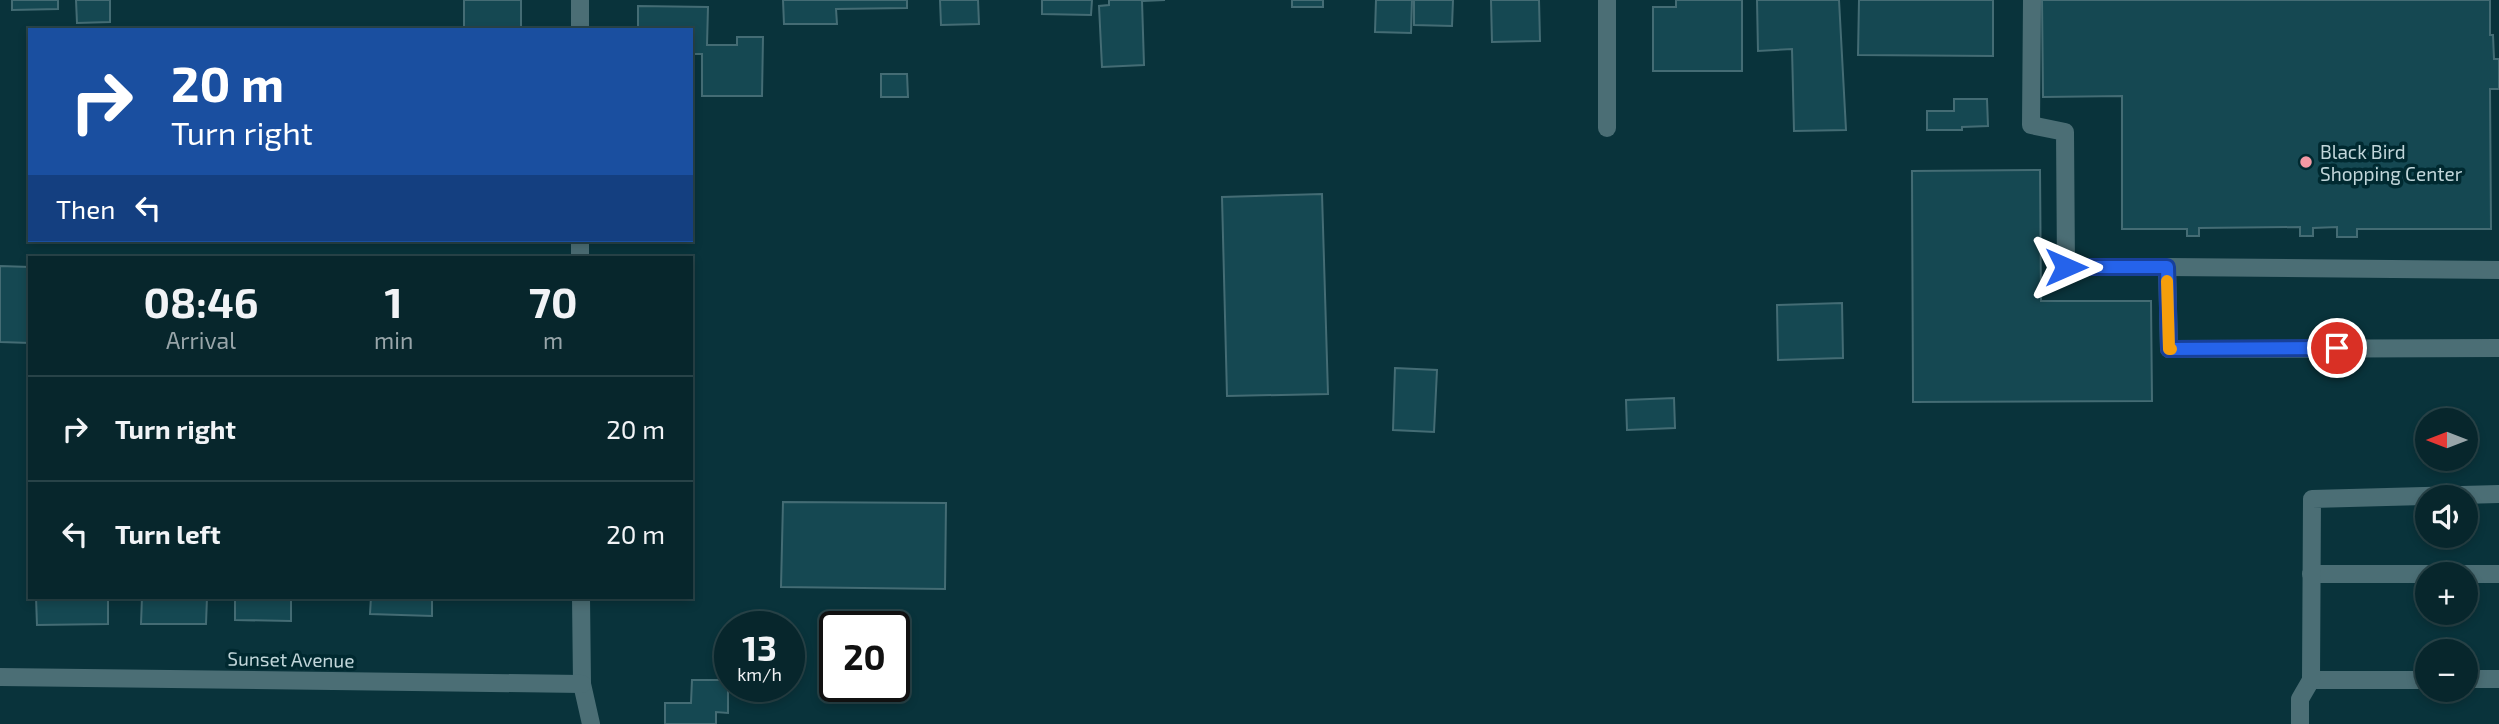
<!DOCTYPE html>
<meta charset="utf-8">
<style>
:root{--surface:#07262c;--page:#102e34;--text:#f1f3f6;--muted:#98a5a9;--line:#284348}
body{margin:0;font-family:"Exo 2",sans-serif;background:var(--page);color:var(--text);height:100vh;display:flex;flex-direction:column;font-size:26px;white-space:nowrap}
*{box-sizing:border-box;margin:0}
p{font-size:23px;color:var(--muted)}
.icon{flex:none;width:38px;height:38px;fill:none;stroke:currentColor;stroke-width:2;stroke-linecap:round;stroke-linejoin:round}
.map{position:relative;flex:1;overflow:hidden}
.drawer{position:absolute;left:28px;top:256px;width:665px;height:343px;display:flex;flex-direction:column;background:var(--surface);border-radius:0px;box-shadow:0 4px 10px #0003,0 0 0 2px var(--line)}
.drawer>*{flex:none}
.banner{position:absolute;left:28px;top:28px;width:665px;height:214px;border-radius:0px;box-shadow:0 4px 10px #0003,0 0 0 2px var(--line);background:#1a4fa0;color:#fff;overflow:hidden}
.needle{width:46px;rotate:270deg}
.tools{position:absolute;left:2415px;top:408px;display:grid;gap:14px}
.tools a{display:grid;place-items:center;width:63px;height:63px;border-radius:50%;background:var(--surface);box-shadow:0 4px 10px #0003,0 0 0 2px var(--line);font-size:35px}
.speed{position:absolute;left:714px;top:611px;display:flex;gap:14px;font-size:35px;font-weight:700;text-align:center}
.speed>*{display:grid;place-content:center;width:91px;height:91px;border-radius:50%;background:var(--surface);box-shadow:0 4px 10px #0003,0 0 0 2px var(--line);line-height:1}
.speed small{font-size:18px;font-weight:400}
.speed .limit{border:4px solid #111;border-radius:10px;background:#fff;color:#111}
.pin{position:absolute;display:grid;place-items:center;width:60px;height:60px;color:#fff;margin:-30px;border:4px solid #fff;border-radius:50%;box-shadow:0 2px 7px #0007}
.me{position:absolute;width:77px;margin:-38px;rotate:90deg;stroke-linejoin:round;filter:drop-shadow(0 0 5px #0008)}
.turn{display:flex;align-items:center;gap:24px;height:147px;padding:0 28px;font-size:32px}
.turn .icon{width:91px;height:91px;stroke-width:2.5}
.turn b{display:block;font-size:49px;line-height:60px}
.then{display:flex;align-items:center;height:66px;padding:0 28px;background:#0003;gap:14px;font-size:26px}
.eta{display:flex;justify-content:space-evenly;align-items:center;height:119px;text-align:center}
.eta b{font-size:42px;font-weight:700;line-height:49px}
ul{padding:0;list-style:none}
li{display:flex;align-items:center;gap:21px;height:105px;padding:0 28px;border-top:2px solid var(--line)}
li div{flex:1}
li b{display:block;font-size:26px}
li em{font-style:normal}
.map>svg:first-child{display:block}
.building{fill:#154852;stroke:#446c74;stroke-width:2}
.lines{fill:none;stroke-linecap:round;stroke-linejoin:round}
.minor{stroke:#4b6e75;stroke-width:18}
.route-casing{stroke:#184099;stroke-width:18}
.route{stroke:#2563eb;stroke-width:12}
.slow{stroke:#f59e0b;stroke-width:12}
.poi-dot{fill:#f49aa5;stroke:#002930;stroke-width:2.5}
.labels{text-anchor:middle;dominant-baseline:central;stroke-width:7;stroke-linejoin:round;paint-order:stroke}
.poi-label{font-size:19px;fill:#c1d6da;stroke:#002930;text-anchor:start}
.street-label{font-size:19px;fill:#c1d6da;stroke:#002930}
</style>
<div class="map">
<svg width="2499" height="724" viewBox="0 0 2499 724">
<rect width="100%" height="100%" fill="#09333b"/>
<g class="building">
<path d="M12 0H58V9L12 10Z"/>
<path d="M76 0H110V22L77 23Z"/>
<rect x="464" y="0" width="57" height="30"/>
<path d="M783 0H907V8L836 9 837 24H784Z"/>
<path d="M940 0H978L979 24 941 25Z"/>
<path d="M1042 0H1092L1091 15 1042 14Z"/>
<path d="M1109 0H1165L1142 1 1144 65 1102 67 1099 6 1109 5Z"/>
<rect x="1292" y="0" width="31" height="7"/>
<path d="M1376 0H1412L1411 33 1375 32Z"/>
<path d="M1414 0H1453L1452 26 1414 25Z"/>
<path d="M1491 0H1539L1540 41 1492 42Z"/>
<path d="M1676 0H1742V71H1653V7H1676Z"/>
<path d="M1757 0H1839L1846 130 1794 131 1792 49 1758 51Z"/>
<path d="M1859 0H1993V56L1858 55Z"/>
<path d="M2042 0H2490V35H2493L2494 59H2499V89H2490L2491 229H2357V237H2337V227L2313 228V236H2300V227L2199 228V236H2187V229H2122V96L2043 97Z"/>
<path d="M638 6 708 7 707 45H737V37H763L762 96H702V54H691V30H638Z"/>
<path d="M881 74H907L908 97H881Z"/>
<path d="M1954 99H1987L1988 126 1962 127V130H1927V111H1954Z"/>
<path d="M2040 170 2041 301H2151L2152 401 1913 402 1912 171Z"/>
<path d="M1322 194 1328 394 1227 396 1222 197Z"/>
<path d="M0 266 30 267V343L0 342Z"/>
<path d="M1842 303 1843 358 1778 360 1777 305Z"/>
<path d="M1395 368 1437 370 1434 432 1393 430Z"/>
<path d="M1674 398 1675 428 1627 430 1626 400Z"/>
<path d="M783 502 946 503 945 589 781 587Z"/>
<path d="M36 597H108V624L37 625Z"/>
<path d="M142 597H207L206 624H141Z"/>
<path d="M235 597H291V621L235 620Z"/>
<path d="M371 597H432V616L370 614Z"/>
<path d="M692 680H728V713L716 712V724H665V703H691Z"/>
</g>
<g class="lines">
<g class="minor">
<path d="M580 0V30"/>
<path d="M1607 0V128"/>
<path d="M2032 0 2031 125 2065 132 2066 267H2167L2169 349 2499 348"/>
<path d="M580 240V257"/>
<path d="M2167 267 2499 270"/>
<path d="M2311 574H2427"/>
<path d="M2466 574H2499"/>
<path d="M581 597 582 684 591 724"/>
<path d="M0 677 582 684"/>
<path d="M2466 679H2499"/>
<path d="M2311 680H2427"/>
<path d="M2300 724V699L2311 680 2312 499 2499 494"/>
</g>
</g>
<g class="lines">
<defs>
<path id="route" d="M2066 267H2167L2169 349 2337 348"/>
</defs>
<use href="#route" class="route-casing"/>
<use href="#route" class="route"/>
<path class="slow" d="M2167 281 2169 349H2171"/>
</g>
<circle class="poi-dot" cx="2306" cy="162" r="7"/>
<g class="labels">
<g class="poi-label">
<text x="2320" y="151">Black Bird<tspan x="2320" dy="22">Shopping Center</tspan></text>
</g>
<g class="street-label">
<text transform="translate(291 659) rotate(1)">Sunset Avenue</text>
</g>
</g>
</svg>
<div class="tools">
<a><svg class="needle" viewBox="-14 -14 28 28"><path d="M0-13l5 13h-10z" fill="#e53935"/><path d="M0 13l5-13h-10z" fill="#98a5a9"/></svg></a>
<a><svg class="icon" aria-label="sound" viewBox="0 0 24 24"><path d="M4 9h4l5-4v14l-5-4H4zM17 9q2 3 0 6"/></svg></a>
<a>+</a>
<a>−</a>
</div>
<div class="speed"><div>13<small>km/h</small></div><div class="limit">20</div></div>
<div class="pin" style="left:2337px;top:348px;background:#d93025"><svg class="icon" aria-label="arrive" viewBox="0 0 24 24"><path d="M6 21V4h12l-3 4 3 4H6"/></svg></div>
<svg class="me" style="left:2066px;top:267px" viewBox="-20 -20 40 40"><path d="M0-17L14 15 0 8-14 15z" fill="#2563eb" stroke="#fff" stroke-width="4"/></svg>
<div class="banner">
<div class="turn"><svg class="icon" aria-label="right" viewBox="0 0 24 24"><path d="M7 20v-9h11M14 6l5 5-5 5"/></svg><div><b>20 m</b>Turn right</div></div>
<div class="then">Then<svg class="icon" aria-label="left" viewBox="0 0 24 24"><path d="M17 20v-9H6M10 6l-5 5 5 5"/></svg></div>
</div>
<section class="drawer">
<div class="eta">
<div><b>08:46</b><p>Arrival</p></div>
<div><b>1</b><p>min</p></div>
<div><b>70</b><p>m</p></div>
</div>
<ul>
<li><svg class="icon" aria-label="right" viewBox="0 0 24 24"><path d="M7 20v-9h11M14 6l5 5-5 5"/></svg><div><b>Turn right</b></div><em>20 m</em></li>
<li><svg class="icon" aria-label="left" viewBox="0 0 24 24"><path d="M17 20v-9H6M10 6l-5 5 5 5"/></svg><div><b>Turn left</b></div><em>20 m</em></li>
</ul>
</section>
</div>
